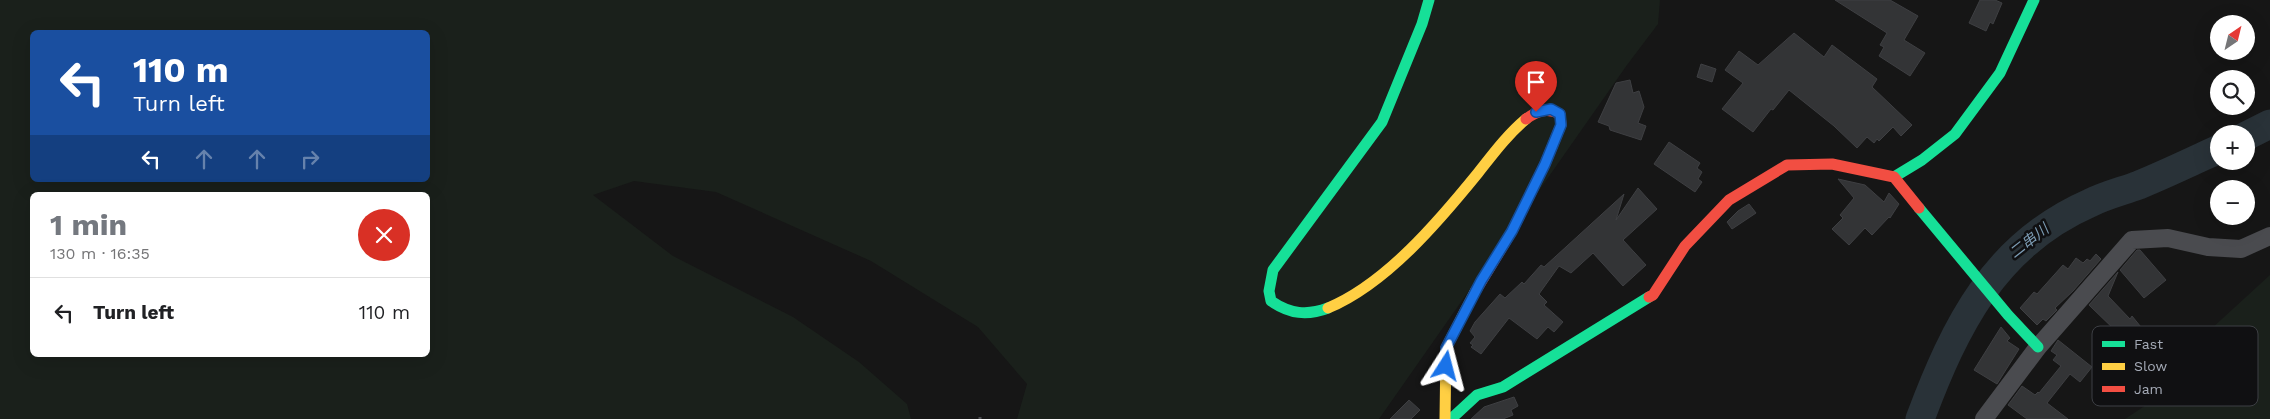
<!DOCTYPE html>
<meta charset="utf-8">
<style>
:root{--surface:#fff;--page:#f2f2f2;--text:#202124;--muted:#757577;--line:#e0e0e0;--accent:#74787f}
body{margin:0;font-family:"Work Sans","Noto Sans JP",sans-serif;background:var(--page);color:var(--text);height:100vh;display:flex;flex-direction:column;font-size:19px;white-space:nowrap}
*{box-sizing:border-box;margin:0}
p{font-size:16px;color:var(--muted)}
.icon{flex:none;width:28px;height:28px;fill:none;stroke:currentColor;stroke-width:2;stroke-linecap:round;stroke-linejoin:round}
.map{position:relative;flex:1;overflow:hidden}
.sheet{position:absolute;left:30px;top:192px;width:400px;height:165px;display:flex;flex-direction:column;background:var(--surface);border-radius:8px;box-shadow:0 5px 20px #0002}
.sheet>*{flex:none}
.hud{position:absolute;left:30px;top:30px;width:400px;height:152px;border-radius:8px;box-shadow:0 5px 20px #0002;background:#1a4fa0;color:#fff;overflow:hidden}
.needle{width:32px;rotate:35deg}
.controls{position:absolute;left:2210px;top:15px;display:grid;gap:10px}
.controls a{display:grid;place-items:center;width:45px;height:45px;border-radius:50%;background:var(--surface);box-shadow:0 5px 20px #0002;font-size:25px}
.pin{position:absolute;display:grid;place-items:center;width:42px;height:42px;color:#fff;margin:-51px -21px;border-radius:50% 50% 50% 0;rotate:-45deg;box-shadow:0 0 5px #0007}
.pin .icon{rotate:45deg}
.me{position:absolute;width:55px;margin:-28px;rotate:9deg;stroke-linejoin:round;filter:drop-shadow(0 0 4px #0008)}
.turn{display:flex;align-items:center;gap:18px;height:105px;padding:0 20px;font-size:22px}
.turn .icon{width:65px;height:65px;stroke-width:2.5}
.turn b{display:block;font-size:35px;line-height:42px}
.lanes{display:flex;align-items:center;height:48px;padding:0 20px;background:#0003;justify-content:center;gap:25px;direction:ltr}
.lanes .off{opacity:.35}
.round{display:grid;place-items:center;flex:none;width:52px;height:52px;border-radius:26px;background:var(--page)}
.overview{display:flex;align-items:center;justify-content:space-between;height:85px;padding:0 20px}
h1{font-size:30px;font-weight:700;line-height:38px;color:var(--accent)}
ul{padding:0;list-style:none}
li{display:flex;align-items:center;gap:15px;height:70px;padding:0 20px;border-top:1px solid var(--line)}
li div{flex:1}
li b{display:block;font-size:19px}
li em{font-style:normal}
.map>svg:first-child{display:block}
.green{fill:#1a201b;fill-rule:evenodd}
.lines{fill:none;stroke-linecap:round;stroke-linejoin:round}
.river{stroke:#293238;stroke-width:29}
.building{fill:#333436;stroke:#3e3f42}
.path{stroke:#4c4d51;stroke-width:3;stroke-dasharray:2.5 4;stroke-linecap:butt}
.street{stroke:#4a4b4f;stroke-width:18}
.fast{stroke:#16e098;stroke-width:11}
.slow{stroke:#ffcf43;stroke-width:11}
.jam{stroke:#f24e42;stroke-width:11}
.route-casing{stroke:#114b97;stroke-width:12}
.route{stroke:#1a73e8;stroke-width:9}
.labels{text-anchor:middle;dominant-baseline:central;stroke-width:5;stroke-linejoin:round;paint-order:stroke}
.water-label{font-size:15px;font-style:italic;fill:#7c9cb4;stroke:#101012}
.key{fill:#101012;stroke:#3d3f44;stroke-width:1}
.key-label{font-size:14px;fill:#a6acb8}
</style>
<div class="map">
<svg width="2270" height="419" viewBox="0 0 2270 419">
<rect width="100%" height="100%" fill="#161616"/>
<g class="green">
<path d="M0 0H1660L1658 24 1627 65 1379 419H1017L1027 384 978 327 871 261 716 192 634 181 593 195 673 256 793 317 859 362 907 404 911 419H0ZM32 32H428V180H32ZM32 195H428V355H32Z"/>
<path d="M2270 275V419H2125L2172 388 2198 341Z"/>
</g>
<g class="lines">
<g class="river">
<path d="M2246 136 2270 124"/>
<path d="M1920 419C1955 326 1994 245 2090 203 2106 195 2123 191 2139 185 2166 174 2193 161 2219 149"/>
</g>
</g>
<g class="building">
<path d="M1835 0H1890L1918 16 1904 40 1925 53 1910 76 1879 56 1884 47 1880 45 1887 33Z"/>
<path d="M1980 0H1995L2002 3 1993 24 1990 22 1986 31 1969 23Z"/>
<path d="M1794 33 1824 57 1832 45 1877 79 1872 87 1912 125 1901 136 1893 127 1879 141 1877 139 1874 143 1867 137 1857 148 1834 126 1789 90 1773 110 1771 109 1753 132 1722 109 1743 83 1725 70 1739 51 1758 65Z"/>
<path d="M1701 64 1716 69 1712 82 1697 77Z"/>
<path d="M1630 80 1633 93 1639 91 1644 107 1638 123 1646 126 1641 140 1610 130 1609 126 1598 122 1616 83Z"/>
<path d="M1669 142 1700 163 1697 168 1702 172 1698 179 1702 182 1695 192 1654 164Z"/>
<path d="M1838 179 1865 185 1884 202 1889 193 1899 204 1890 218 1889 217 1872 235 1865 228 1849 245 1832 229 1843 218 1840 215 1854 198Z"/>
<path d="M1638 188 1657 209 1623 240 1646 265 1623 286 1593 253 1571 273 1559 266 1539 294 1547 302 1544 305 1563 322 1554 332 1548 327 1537 339 1509 318 1481 354 1471 347 1473 345 1470 343 1475 337 1470 331 1475 322 1500 294 1505 298 1522 282 1524 284 1541 265 1544 267 1624 194 1616 220Z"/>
<path d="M1749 204 1756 213 1732 229 1727 222 1738 211Z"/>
<path d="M2137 250H2140L2166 280 2144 298 2120 270Z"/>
<path d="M2096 254 2101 259 2073 291 2055 308 2057 310 2046 321 2043 319 2037 325 2020 308 2034 292 2037 294 2063 265 2068 269 2076 258 2083 263 2087 259 2090 261Z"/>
<path d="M2118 272 2108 296 2130 319 2132 316 2171 364 2152 395 2111 343 2119 334 2089 305Z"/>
<path d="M2001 327 2010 338 2007 341 2019 349 1997 384 1974 370Z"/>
<path d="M2058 340 2092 367 2080 382 2070 374 2047 403 2068 419H2027L2008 405 2022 386 2035 395 2038 392 2039 393 2061 366 2053 360 2057 355 2051 351Z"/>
<path d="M1514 397 1518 406 1511 410 1513 415 1503 419H1471L1484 407Z"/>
<path d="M1409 400 1420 410 1411 419H1390Z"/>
</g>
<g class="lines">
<path class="path" d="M980 419V417"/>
<path class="street" d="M1984 419 2038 347 2132 240 2168 238 2208 247 2241 249 2270 236"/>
<g class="fast">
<path d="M1894 177 1922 160 1955 134 2000 73 2034 0"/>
<path d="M1919 208 2008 315 2038 347"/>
<path d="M1328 308C1307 316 1290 314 1271 301L1269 291 1273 270 1382 122 1422 24 1429 0"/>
<path d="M1451 419 1477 395 1503 387 1649 297"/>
</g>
<g class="slow">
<path d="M1328 308C1386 284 1439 221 1478 173 1493 154 1507 135 1526 119"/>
<path d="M1445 419 1446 348 1475 292"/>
</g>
<g class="jam">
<path d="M1475 292 1512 231 1545 164 1561 125 1560 114C1547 107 1537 111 1526 119"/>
<path d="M1649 297 1653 295 1685 246 1729 200 1787 165 1832 164 1894 177 1919 208"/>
</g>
</g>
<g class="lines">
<defs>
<path id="route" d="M1446 366V348L1481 281 1512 231 1545 164 1561 125 1560 114 1551 109 1536 112"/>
</defs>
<use href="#route" class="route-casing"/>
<use href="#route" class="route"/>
</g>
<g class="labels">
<g class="water-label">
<text transform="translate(2029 241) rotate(-38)">二串川</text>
</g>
</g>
<rect x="2092" y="326" width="166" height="80" rx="8" class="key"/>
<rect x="2102" y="341" width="23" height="6" fill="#16e098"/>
<rect x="2102" y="363" width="23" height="7" fill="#ffcf43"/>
<rect x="2102" y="386" width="23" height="6" fill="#f24e42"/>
<g class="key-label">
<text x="2134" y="349">Fast</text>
<text x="2134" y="371">Slow</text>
<text x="2134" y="394">Jam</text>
</g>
</svg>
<div class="controls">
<a><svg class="needle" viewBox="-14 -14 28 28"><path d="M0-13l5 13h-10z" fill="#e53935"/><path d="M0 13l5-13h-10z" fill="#757577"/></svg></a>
<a><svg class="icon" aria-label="search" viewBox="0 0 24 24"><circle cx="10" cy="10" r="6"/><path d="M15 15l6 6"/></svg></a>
<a>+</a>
<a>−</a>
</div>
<div class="pin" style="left:1536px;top:112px;background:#d93025"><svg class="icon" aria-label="arrive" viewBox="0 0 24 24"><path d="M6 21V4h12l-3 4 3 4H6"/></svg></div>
<svg class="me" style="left:1446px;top:366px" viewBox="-20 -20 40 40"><path d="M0-17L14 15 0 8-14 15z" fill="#1a73e8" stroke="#fff" stroke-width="4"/></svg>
<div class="hud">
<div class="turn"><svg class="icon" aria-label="left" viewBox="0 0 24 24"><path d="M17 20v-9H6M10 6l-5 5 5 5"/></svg><div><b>110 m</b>Turn left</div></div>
<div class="lanes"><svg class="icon" aria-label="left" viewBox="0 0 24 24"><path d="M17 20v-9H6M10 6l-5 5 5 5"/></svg><svg class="icon off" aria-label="ahead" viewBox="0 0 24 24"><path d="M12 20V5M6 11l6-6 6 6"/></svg><svg class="icon off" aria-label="ahead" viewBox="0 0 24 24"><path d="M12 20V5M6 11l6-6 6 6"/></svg><svg class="icon off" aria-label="right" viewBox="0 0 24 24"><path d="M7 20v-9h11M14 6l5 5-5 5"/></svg></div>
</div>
<section class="sheet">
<div class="overview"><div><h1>1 min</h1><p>130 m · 16:35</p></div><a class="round" style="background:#d93025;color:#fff"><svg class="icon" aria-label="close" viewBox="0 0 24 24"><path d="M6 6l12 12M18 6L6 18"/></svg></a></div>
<ul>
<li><svg class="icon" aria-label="left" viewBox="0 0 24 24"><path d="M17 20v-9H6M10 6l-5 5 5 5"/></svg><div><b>Turn left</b></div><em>110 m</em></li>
</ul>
</section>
</div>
